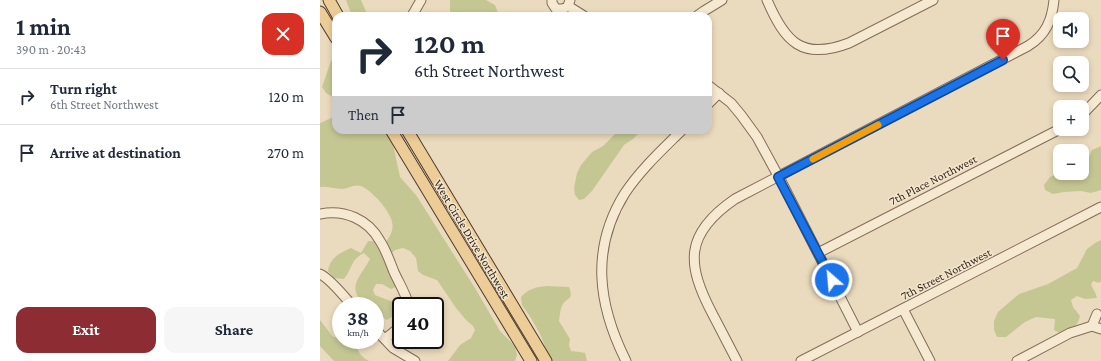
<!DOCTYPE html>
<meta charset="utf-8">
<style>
:root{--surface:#fff;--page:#f6f6f7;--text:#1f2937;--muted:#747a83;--line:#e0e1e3;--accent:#8d2c32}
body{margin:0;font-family:"Crimson Pro",serif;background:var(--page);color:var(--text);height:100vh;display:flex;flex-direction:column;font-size:15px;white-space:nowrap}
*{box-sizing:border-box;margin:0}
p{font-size:13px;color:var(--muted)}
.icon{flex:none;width:22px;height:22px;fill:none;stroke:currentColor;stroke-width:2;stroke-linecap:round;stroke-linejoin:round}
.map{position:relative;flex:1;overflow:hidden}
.sheet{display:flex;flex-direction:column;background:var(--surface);width:320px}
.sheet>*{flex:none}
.guide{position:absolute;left:12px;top:12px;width:380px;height:122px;border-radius:12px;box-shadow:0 2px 6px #0003;background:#fff;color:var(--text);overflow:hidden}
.controls{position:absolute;left:733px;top:12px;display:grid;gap:8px}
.controls a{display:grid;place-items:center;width:36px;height:36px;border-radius:8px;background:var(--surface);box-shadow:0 2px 6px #0003;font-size:20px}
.speed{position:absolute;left:12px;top:297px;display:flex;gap:8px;font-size:20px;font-weight:700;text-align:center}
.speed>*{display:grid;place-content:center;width:52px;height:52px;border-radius:50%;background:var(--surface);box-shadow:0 2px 6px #0003;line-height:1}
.speed small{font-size:10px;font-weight:400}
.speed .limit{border:2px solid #111;border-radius:6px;background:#fff;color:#111}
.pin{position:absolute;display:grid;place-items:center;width:34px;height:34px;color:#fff;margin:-41px -17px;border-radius:50% 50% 50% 0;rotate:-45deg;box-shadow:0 0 4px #0007}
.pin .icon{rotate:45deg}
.me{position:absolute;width:44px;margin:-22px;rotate:333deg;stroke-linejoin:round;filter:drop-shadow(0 0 3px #0008)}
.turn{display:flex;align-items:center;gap:14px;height:84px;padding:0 16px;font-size:18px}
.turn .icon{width:52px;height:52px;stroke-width:2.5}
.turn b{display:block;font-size:28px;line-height:34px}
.then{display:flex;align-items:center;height:38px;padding:0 16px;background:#0003;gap:8px;font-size:15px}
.round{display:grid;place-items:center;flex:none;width:42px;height:42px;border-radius:12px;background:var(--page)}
.summary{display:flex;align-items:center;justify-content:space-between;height:68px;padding:0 16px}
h1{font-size:24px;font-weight:700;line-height:30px}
.action{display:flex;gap:8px;margin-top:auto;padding:8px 16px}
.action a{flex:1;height:46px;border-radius:12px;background:var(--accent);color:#fff;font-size:16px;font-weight:700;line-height:46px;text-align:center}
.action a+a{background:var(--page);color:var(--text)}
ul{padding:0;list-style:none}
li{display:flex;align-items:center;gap:12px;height:56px;padding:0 16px;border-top:1px solid var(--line)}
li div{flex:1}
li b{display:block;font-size:15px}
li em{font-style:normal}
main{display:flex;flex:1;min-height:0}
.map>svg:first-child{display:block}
.green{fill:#c5c793}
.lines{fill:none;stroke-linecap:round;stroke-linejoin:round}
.minor-casing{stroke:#826c58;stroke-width:11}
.major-casing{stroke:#4f3b2c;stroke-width:13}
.minor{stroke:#f6e9d1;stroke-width:9}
.major{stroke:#edcd97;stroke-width:11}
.route-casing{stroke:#114b97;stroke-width:10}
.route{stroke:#1a73e8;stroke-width:7}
.slow{stroke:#f59e0b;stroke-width:7}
.labels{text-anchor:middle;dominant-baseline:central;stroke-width:3;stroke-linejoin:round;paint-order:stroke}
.street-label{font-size:12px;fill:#32251c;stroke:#f3e6cd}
</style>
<main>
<section class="sheet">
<div class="summary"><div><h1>1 min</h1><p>390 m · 20:43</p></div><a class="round" style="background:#d93025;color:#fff"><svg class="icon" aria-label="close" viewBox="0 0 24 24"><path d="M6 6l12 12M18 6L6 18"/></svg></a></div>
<ul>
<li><svg class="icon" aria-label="right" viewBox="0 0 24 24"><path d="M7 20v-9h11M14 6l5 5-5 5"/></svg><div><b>Turn right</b><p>6th Street Northwest</p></div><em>120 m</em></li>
<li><svg class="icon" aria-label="arrive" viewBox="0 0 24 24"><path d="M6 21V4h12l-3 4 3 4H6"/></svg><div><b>Arrive at destination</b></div><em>270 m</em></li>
</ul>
<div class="action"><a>Exit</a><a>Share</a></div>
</section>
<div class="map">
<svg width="781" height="361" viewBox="0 0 781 361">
<rect width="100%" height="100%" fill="#ebdbbe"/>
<g class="green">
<path d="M26 0H41L48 16H32Z"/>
<path d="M130 0H166L175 5 178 13 177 16H158L151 13 145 15 144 16H128L130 13Z"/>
<path d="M15 58H16V99L6 93 2 87 11 61Z"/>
<path d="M16 116V130H67L72 140 80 177 96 195 155 288 180 331 195 346 197 355 195 361H128L140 345 151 338 155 330 153 326 146 320 136 308 117 280 103 275 98 271 96 258 90 251 83 248 75 250 71 254 76 287 71 289 62 284H56L53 290 55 295 73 302 75 308 73 316 67 320 55 313V306H46C25 287 40 278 50 259L44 253C31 259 32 269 24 279L14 278 8 271C10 258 19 253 31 248L41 253 48 241 66 242C70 236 74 230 72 222 71 212 50 188 40 186 34 184 28 189 22 189 14 189 7 186 0 187V123Z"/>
<path d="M299 130H322L313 139 304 145 272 191 264 199 259 200 255 195 254 188 257 173 261 165 272 152 283 146Z"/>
<path d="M781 146V190L771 193 761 191 744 192 733 194 725 190 724 185 730 177 739 173H762V164L769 157 772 150Z"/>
<path d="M781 240V281L779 283 773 281 771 285 775 292 777 298 765 299 757 296 751 300 753 307 760 316C757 328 752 330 741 334L734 330 735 319 716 317 705 322 686 337H677L674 330V321L678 312 699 294 728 284 757 268 767 249 775 243Z"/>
<path d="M226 286 249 287C254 300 248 297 243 304 240 308 240 316 239 321L250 339 249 345 251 351 260 352 265 353 267 361H231L220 334 211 318 202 305 201 297C208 289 216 287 226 286Z"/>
<path d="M0 320 13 337 21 338V340H34C38 350 39 356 49 361H14L0 346Z"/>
</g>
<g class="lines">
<defs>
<g id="minor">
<path d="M232 0V3L236 9H243L248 6 250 0"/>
<path d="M447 0C465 42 482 61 529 43L613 0"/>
<path d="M248 6 264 16"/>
<path d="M93 14 101 0"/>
<path d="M377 16 384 11 402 0"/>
<path d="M388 85 411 103 421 115 437 137 462 183 538 332"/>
<path d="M388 104 399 93"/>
<path d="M762 115 781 95"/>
<path d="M0 214C24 209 48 219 60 241 66 250 70 262 74 272 79 283 86 294 89 306"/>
<path d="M498 253 740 129"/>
<path d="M0 274C11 279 24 297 33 306"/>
<path d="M583 309 610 361"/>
<path d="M772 326 777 314"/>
<path d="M55 329 73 348 95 361"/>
<path d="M65 339 81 326"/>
<path d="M306 361C278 305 270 249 305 193 321 169 342 150 362 130"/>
<path d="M417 361C409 346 401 330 393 315 366 264 364 234 415 199L708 46C726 35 732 20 734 0"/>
<path d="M481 361 781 207"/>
<path d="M697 361 750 333 772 326 781 329"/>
</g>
<g id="major">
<path d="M9 0 18 16"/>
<path d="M0 12 16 38"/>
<path d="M71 130 211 361"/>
<path d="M87 130 226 361"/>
</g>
</defs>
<use href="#minor" class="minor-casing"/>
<use href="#major" class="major-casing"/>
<use href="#minor" class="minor"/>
<use href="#major" class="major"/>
</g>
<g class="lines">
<defs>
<path id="route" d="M512 280 458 177 683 60"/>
</defs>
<use href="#route" class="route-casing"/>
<use href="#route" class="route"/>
<path class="slow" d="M493 159 558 125"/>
</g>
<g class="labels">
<g class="street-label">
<text transform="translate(613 180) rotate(-27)">7th Place Northwest</text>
<text transform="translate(152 239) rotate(59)">West Circle Drive Northwest</text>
<text transform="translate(626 274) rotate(-27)">7th Street Northwest</text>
</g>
</g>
</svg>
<div class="controls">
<a><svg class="icon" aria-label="sound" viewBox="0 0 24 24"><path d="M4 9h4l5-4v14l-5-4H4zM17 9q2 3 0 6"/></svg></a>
<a><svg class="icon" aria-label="search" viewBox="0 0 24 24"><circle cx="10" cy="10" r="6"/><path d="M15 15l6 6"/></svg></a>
<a>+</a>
<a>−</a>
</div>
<div class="speed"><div>38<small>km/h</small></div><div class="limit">40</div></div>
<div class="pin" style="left:683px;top:60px;background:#d93025"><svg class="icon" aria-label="arrive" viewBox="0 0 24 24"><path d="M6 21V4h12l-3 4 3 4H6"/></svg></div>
<svg class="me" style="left:512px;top:280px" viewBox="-20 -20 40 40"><circle r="17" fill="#1a73e8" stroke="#fff" stroke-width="3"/><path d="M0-11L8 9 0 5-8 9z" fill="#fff"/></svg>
<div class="guide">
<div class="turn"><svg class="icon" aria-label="right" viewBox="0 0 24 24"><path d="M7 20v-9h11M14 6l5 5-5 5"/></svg><div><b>120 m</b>6th Street Northwest</div></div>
<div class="then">Then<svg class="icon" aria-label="arrive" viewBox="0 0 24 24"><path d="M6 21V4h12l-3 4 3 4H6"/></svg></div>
</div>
</div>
</main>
